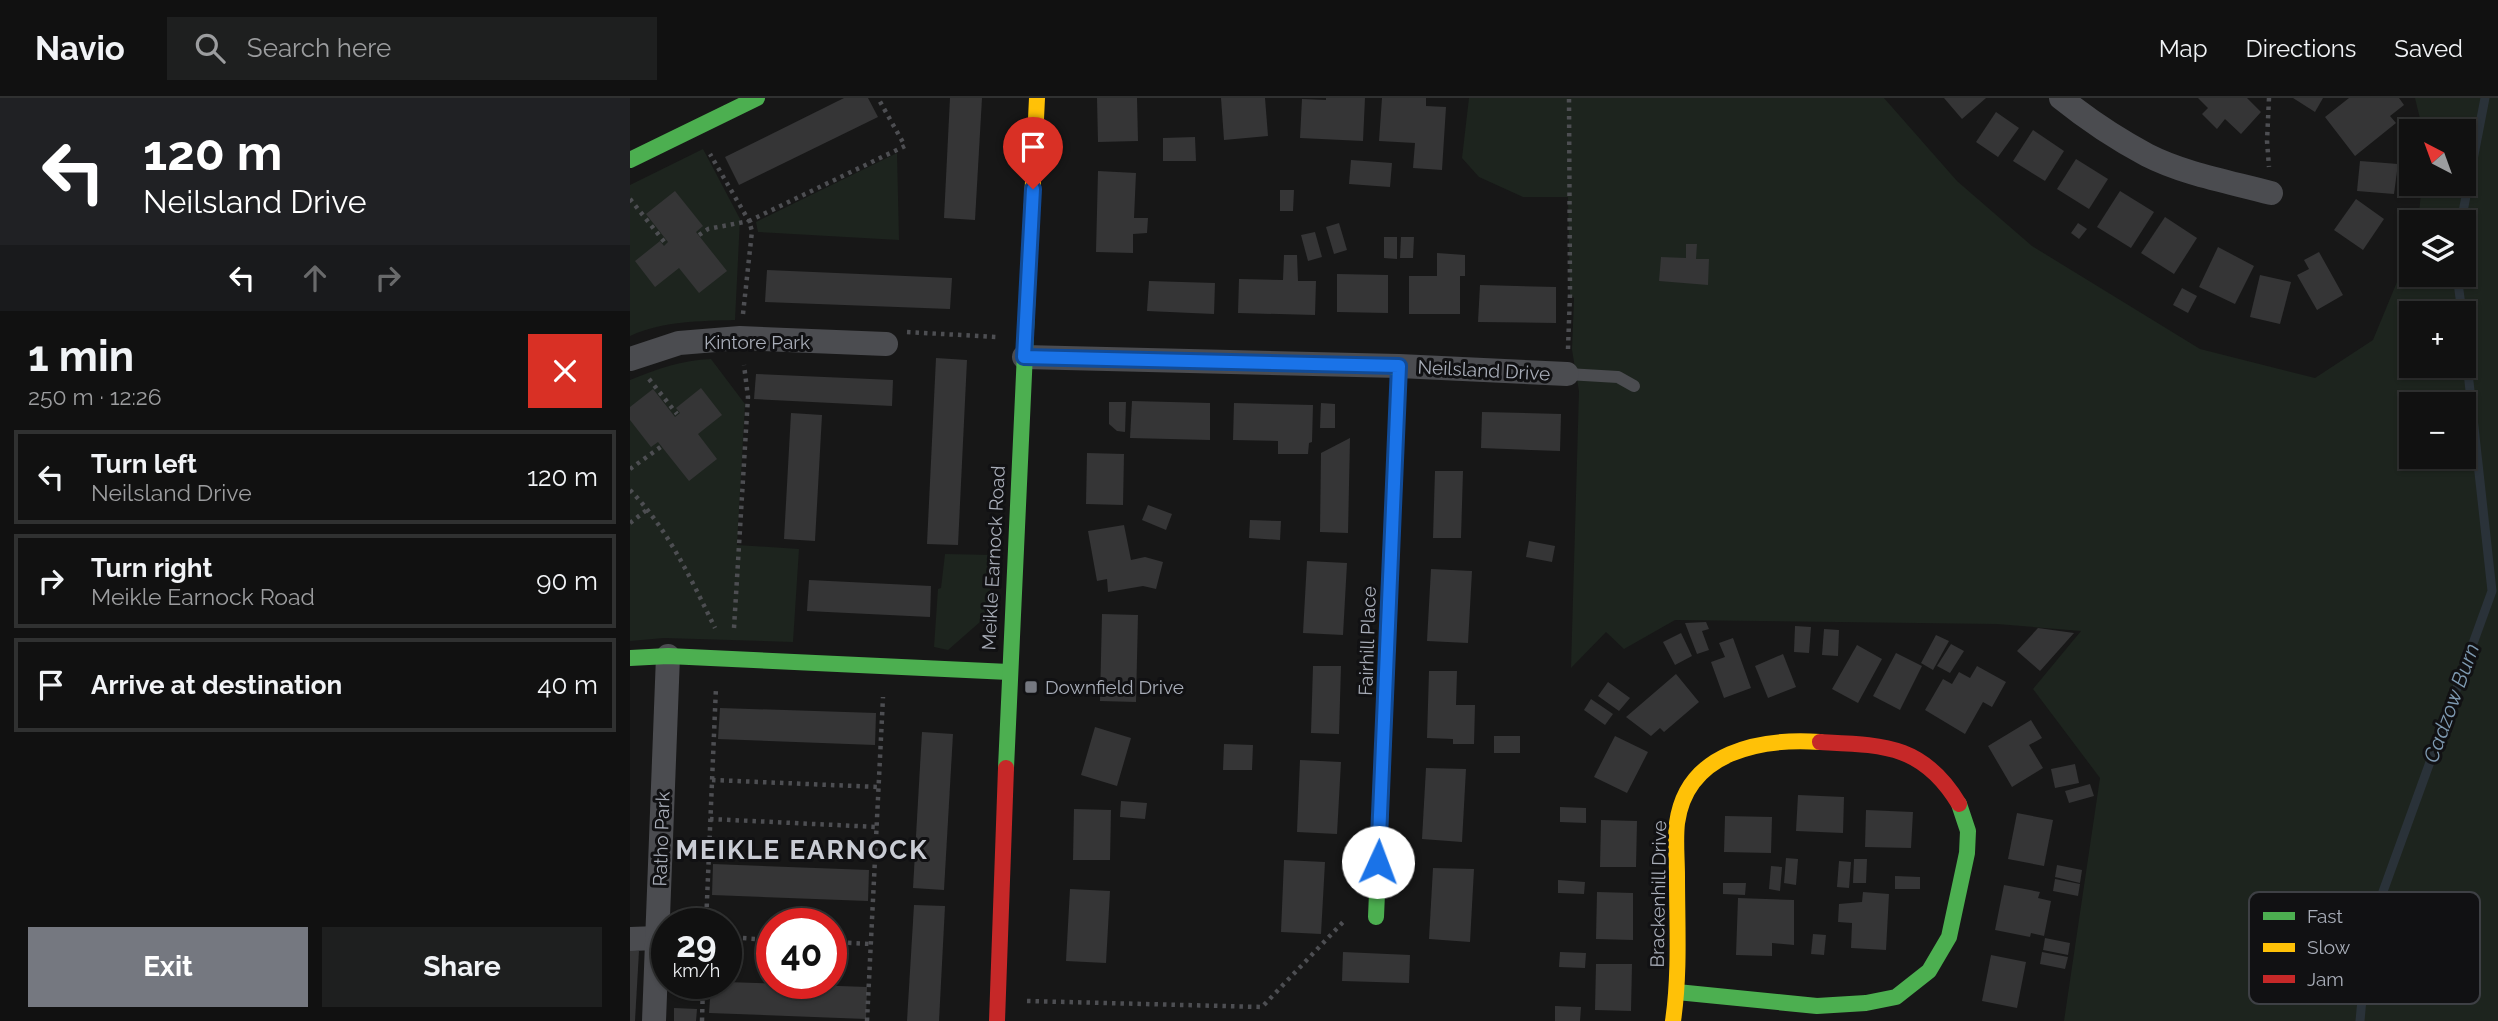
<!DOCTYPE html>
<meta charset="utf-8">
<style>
:root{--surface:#111;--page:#1e1f1f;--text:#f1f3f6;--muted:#9c9d9f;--line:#303131;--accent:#757880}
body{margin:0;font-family:Raleway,sans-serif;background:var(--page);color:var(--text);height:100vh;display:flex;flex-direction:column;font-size:26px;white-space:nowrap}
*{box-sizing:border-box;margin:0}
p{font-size:23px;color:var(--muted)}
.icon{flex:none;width:38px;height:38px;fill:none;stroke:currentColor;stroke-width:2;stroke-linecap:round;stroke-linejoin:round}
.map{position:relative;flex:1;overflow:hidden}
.sheet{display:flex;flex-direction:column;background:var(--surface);width:630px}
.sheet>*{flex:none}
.guide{background:#202124;color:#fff;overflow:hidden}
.needle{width:46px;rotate:319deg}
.buttons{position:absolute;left:1769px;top:21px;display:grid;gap:14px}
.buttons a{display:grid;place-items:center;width:77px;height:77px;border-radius:0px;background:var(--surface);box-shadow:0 2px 5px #0004,0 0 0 2px var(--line);font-size:35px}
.speed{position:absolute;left:21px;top:810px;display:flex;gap:14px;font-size:35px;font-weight:700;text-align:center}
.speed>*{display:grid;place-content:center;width:91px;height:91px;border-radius:50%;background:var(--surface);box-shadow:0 2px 5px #0004,0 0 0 2px var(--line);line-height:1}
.speed small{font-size:18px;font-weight:400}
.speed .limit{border:10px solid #d22;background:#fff;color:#111}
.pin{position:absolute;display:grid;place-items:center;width:60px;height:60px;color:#fff;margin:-72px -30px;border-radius:50% 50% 50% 0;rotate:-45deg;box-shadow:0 0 7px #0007}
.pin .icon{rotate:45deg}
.me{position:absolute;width:77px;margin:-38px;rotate:2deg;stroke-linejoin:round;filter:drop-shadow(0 0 5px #0008)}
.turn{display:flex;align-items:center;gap:24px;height:147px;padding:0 28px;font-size:32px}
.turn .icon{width:91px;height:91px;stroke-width:2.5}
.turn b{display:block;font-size:49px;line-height:60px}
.lanes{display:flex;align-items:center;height:66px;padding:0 28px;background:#0003;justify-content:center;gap:35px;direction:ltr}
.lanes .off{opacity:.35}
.round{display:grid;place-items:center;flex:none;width:74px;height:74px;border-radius:0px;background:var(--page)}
.head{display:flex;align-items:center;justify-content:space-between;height:119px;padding:0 28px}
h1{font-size:42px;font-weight:700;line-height:52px}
.cta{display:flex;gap:14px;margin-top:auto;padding:14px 28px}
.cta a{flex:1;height:80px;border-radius:0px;background:var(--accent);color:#fff;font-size:28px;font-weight:700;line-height:80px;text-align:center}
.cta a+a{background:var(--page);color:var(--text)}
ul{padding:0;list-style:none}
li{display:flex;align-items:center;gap:21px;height:94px;margin:0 14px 10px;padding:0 14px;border:4px solid var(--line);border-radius:0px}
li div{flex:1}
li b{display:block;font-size:26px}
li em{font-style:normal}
header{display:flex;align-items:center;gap:42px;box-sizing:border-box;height:98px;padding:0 35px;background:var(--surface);border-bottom:2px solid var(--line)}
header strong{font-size:33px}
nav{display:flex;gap:38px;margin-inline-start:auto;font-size:24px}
.search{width:490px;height:63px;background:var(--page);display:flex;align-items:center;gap:18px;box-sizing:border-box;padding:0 24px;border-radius:0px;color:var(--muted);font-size:26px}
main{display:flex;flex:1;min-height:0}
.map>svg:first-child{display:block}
.green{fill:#1d241e;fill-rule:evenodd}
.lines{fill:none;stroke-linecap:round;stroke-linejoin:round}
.stream{stroke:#2a3239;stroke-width:9}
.building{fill:#353536}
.path{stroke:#4d4e52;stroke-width:4.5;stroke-dasharray:3.5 5;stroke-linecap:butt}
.lane{stroke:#4b4c50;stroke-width:12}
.street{stroke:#4b4c50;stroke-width:24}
.fast{stroke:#4caf50;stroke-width:16}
.slow{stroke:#ffc107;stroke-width:16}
.jam{stroke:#c62828;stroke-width:16}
.route-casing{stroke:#114b97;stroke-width:18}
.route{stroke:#1a73e8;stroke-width:12}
.poi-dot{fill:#757880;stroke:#111113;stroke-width:2.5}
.labels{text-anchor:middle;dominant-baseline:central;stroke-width:6;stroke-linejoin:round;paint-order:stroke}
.street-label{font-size:19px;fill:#a8adb8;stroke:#111113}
.poi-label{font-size:19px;fill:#a8adb8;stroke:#111113;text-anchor:start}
.water-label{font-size:21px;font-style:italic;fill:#7f9bb3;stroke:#111113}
.district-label{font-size:26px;font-weight:bold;letter-spacing:2px;fill:#c9ccd4;stroke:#111113}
.key{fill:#111113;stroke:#3e4045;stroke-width:2}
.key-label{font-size:19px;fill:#a8adb8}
</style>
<header>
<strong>Navio</strong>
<div class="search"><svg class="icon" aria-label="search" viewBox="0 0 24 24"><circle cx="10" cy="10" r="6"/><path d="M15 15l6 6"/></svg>Search here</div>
<nav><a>Map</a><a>Directions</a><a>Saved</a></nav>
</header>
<main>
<section class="sheet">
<div class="guide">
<div class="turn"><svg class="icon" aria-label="left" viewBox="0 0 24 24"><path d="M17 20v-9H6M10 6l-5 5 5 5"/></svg><div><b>120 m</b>Neilsland Drive</div></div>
<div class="lanes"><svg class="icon" aria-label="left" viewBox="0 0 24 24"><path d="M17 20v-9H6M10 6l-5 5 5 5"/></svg><svg class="icon off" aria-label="ahead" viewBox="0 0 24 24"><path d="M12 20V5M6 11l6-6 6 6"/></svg><svg class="icon off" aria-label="right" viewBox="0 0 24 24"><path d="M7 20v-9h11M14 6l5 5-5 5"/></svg></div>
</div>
<div class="head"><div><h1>1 min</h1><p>250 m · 12:26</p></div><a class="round" style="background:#d93025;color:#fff"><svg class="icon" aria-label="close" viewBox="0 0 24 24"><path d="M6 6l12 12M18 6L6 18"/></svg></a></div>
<ul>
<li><svg class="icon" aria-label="left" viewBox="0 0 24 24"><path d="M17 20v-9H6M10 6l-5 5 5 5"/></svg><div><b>Turn left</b><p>Neilsland Drive</p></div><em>120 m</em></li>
<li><svg class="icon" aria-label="right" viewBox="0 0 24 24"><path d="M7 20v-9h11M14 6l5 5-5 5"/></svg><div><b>Turn right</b><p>Meikle Earnock Road</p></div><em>90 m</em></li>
<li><svg class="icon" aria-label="arrive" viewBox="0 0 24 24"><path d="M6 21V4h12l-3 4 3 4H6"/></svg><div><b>Arrive at destination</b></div><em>40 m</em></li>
</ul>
<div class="cta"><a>Exit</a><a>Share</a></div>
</section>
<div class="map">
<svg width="1868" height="923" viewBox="0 0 1868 923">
<rect width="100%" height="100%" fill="#171717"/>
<g class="green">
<path d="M839 0H1254L1327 83 1402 148 1570 251 1685 280 1743 242 1781 150 1782 177H1834V124H1788L1792 86H1834V33H1793L1785 0H1868V923H1434L1470 680 1403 591 1451 533 1367 526 1045 522 994 551 976 534 941 570 949 293 942 252 944 200 940 196 938 99H893L849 79 832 60ZM1782 215H1834V268H1782ZM1782 306H1834V359H1782Z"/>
<path d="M73 51 110 121 105 222C70 223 33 223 0 238V87Z"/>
<path d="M267 55 269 142 128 134 126 124Z"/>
<path d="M81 261 115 306 107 447 169 451 163 544 34 540 0 543V282C27 271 52 262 81 261Z"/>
<path d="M315 456 362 457 359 516 318 552 304 549 308 491 311 490Z"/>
</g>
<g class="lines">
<g class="stream">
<path d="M1831 124 1855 0"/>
<path d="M1827 177 1832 215"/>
<path d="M1730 923 1738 835 1862 493 1834 238"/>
</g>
</g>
<g class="building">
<path d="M214 0H238L248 19 109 87 95 59Z"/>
<path d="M320 0H352L345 122 314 120Z"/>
<path d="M467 0H507L508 43 468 44Z"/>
<path d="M591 0H635L638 38 594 42Z"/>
<path d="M696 0H735L733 43 670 40 672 1 696 2Z"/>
<path d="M752 0H796V8L816 9 812 72 783 70 785 45 749 43Z"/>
<path d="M1314 0H1356L1332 21Z"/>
<path d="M1568 0H1617L1631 14 1611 36 1595 21 1587 31 1572 16 1578 10Z"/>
<path d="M1663 0H1693L1685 14Z"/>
<path d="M1719 0H1769L1774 7 1760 18 1766 25 1725 58 1695 19Z"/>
<path d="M1366 14 1389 30 1368 59 1346 44Z"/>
<path d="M1403 32 1434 53 1415 83 1383 63Z"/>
<path d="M565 39 566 63H533V40Z"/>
<path d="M1446 61 1478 81 1459 111 1427 91Z"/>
<path d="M721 62 762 65 760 89 719 86Z"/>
<path d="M1730 63 1768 66 1764 96 1727 93Z"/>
<path d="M468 73 506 75 504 120H518L517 135 503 136V155L466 154Z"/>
<path d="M650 92H664L663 113H650Z"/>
<path d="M45 93 73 128 66 134 97 173 69 195 49 170 25 189 5 163 30 143 34 148 38 144 16 116Z"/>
<path d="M1490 93 1524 114 1501 150 1467 129Z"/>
<path d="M1726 101 1754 121 1733 152 1704 132Z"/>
<path d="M1535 119 1567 140 1544 176 1511 155Z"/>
<path d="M709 125 717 152 704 156 696 129Z"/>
<path d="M1448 125 1457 131 1449 141 1441 135Z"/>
<path d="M685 134 692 159 678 163 671 137Z"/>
<path d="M754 139H767V161L754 160Z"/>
<path d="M771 139H784L783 160H770Z"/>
<path d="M1056 146H1067L1066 161H1079L1078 187 1029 183 1031 159 1056 160Z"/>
<path d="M1588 149 1624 168 1605 206 1569 189Z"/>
<path d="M1689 154 1713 197 1687 212 1667 177 1679 171 1674 162Z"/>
<path d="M807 155 835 157V178H830V216H779V178H807Z"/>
<path d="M654 157H667L668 183H686L685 217 608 215 609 181 653 182Z"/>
<path d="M137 172 322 180 320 211 135 204Z"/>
<path d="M707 176 758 177V215L707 214Z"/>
<path d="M1630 177 1661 184 1650 226 1620 219Z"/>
<path d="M519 183 585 185 584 216 517 213Z"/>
<path d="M850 187 926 189V225L848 224Z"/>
<path d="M1552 190 1567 198 1558 215 1543 207Z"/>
<path d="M306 260 337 262 328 447 297 446Z"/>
<path d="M126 276 263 282 262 308 124 301Z"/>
<path d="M71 290 92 317 68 336 87 361 59 383 28 344 21 349 0 322V309L23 291 45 319 50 315 46 310Z"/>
<path d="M502 303 580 305V342L500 340Z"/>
<path d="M479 304H496L495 334 487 333 479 326Z"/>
<path d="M604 305 683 307 682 344 679 345 678 356H648V343L603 342Z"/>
<path d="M691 305 705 306V330H690Z"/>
<path d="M852 314 931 316 930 353 851 350Z"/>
<path d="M161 315 192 317 185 443 154 441Z"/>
<path d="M720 340 718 435 690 434 691 355Z"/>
<path d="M457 355 494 356 493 407 456 406Z"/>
<path d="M805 373H833L831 440H803Z"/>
<path d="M518 407 542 416 536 432 512 422Z"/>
<path d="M620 422 651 423 650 442 619 440Z"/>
<path d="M494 427 501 462 515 459 533 464 526 491 513 488 478 494 477 481 467 483 458 433Z"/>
<path d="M899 443 925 448 922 464 896 459Z"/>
<path d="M677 463 717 465 713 537 673 535Z"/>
<path d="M801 471 842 473 838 545 797 543Z"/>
<path d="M179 482 301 488 300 519 177 513Z"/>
<path d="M472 516 508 517 506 604 470 603Z"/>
<path d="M1076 524 1079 531 1072 533 1079 552 1067 556 1055 525Z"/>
<path d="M1165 528 1181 529 1179 555 1164 554Z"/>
<path d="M1408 530 1444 535 1410 573 1387 553Z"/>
<path d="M1194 531 1209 532 1208 558 1192 557Z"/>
<path d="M1051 535 1062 558 1045 567 1033 544Z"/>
<path d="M1306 537 1319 543 1303 572 1291 565Z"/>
<path d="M1103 540 1121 590 1094 600 1081 564 1095 559 1089 545Z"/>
<path d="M1321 546 1334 553 1320 575 1307 568Z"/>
<path d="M1227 547 1252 561 1228 605 1202 591Z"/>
<path d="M1266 555 1292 568 1270 612 1243 598Z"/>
<path d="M1153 556 1166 589 1138 600 1125 568Z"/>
<path d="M683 568H711L709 636 681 635Z"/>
<path d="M1347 568 1376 584 1362 609 1353 604 1335 636 1295 612 1313 581 1322 586 1329 574 1340 580Z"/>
<path d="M799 573H827L826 607H845L844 646H823V641L797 640Z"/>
<path d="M1046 576 1069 604 1034 634 1030 630 1021 638 996 619Z"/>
<path d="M978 584 1000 600 989 613 968 598Z"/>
<path d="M961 601 983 616 975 627 954 612Z"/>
<path d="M90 610 246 615 245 647 88 641Z"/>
<path d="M1401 622 1412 640 1399 647 1413 670 1382 689 1358 648Z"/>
<path d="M465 629 501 640 487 688 451 677Z"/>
<path d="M292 634 323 636 314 792 283 790Z"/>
<rect x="864" y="638" width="26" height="17"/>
<path d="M985 638 1018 654 997 695 964 679Z"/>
<path d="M594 646 623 647 622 672H593Z"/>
<path d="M670 662 711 664 707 736 667 734Z"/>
<path d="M1445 666 1449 685 1425 690 1421 671Z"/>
<path d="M796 670 836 671 832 744 792 741Z"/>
<path d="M1460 686 1464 698 1439 705 1435 693Z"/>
<path d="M1168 697 1214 699 1213 735 1166 733Z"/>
<path d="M491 703 517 705 515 721 490 719Z"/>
<path d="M930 709 956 710V725L930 724Z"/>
<path d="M444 711 481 712 480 762H443Z"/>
<path d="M1236 712 1283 714 1281 750 1235 749Z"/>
<path d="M1387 715 1423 722 1414 768 1378 761Z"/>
<path d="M1095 718 1142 719 1141 755 1094 754Z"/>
<path d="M971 722 1007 723 1006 769H970Z"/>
<path d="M1156 760 1168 761 1166 787 1154 785Z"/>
<path d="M1224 761H1237L1236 785H1223Z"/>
<path d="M654 762 695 764 691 836 651 834Z"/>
<path d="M1209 763 1221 764 1219 790 1207 789Z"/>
<path d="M83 766 239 772 238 803 82 797Z"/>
<path d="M1427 767 1452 772 1450 785 1425 779Z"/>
<path d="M1141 768 1152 769 1150 793 1139 791Z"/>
<path d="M803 770 844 771 840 844 799 841Z"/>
<path d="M1265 778 1290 779V791H1265Z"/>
<path d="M1425 781 1450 786 1448 798 1423 793Z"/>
<path d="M928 782 955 784 954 796 928 795Z"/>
<path d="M1093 785H1116L1115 797 1093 796Z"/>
<path d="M1374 787 1410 794 1408 800 1421 803 1414 838 1401 835 1400 839 1365 832Z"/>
<path d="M440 791 480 793 476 865 436 863Z"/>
<path d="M967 794 1003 795V842L966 841Z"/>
<path d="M1233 794 1259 796 1256 852 1221 850 1222 825 1208 824 1209 806 1232 804Z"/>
<path d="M1108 800 1164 802V847L1142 845V858L1106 857Z"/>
<path d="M284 807 315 808 309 923H277Z"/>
<path d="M1183 836 1196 837 1194 857 1181 856Z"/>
<path d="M1415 840 1440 845 1438 857 1413 852Z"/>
<path d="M0 852 9 853 5 923H0Z"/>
<path d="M713 854 780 857 779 885 712 883Z"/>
<path d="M930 854 956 855 955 870 929 869Z"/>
<path d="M1412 854 1438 859 1435 871 1410 866Z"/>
<path d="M1361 857 1396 864 1387 910 1352 903Z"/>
<path d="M966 866H1002L1001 913 965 912Z"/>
<path d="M96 884 237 889 236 921 79 915 81 886Z"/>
<path d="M925 908 951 909 950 923H925Z"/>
<path d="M44 910 67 911 66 923H44Z"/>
</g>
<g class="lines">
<g class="path">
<path d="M1639 0 1637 43 1639 69"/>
<path d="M0 101 36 146"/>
<path d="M69 137 78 131 119 123 80 56"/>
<path d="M113 216 122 133 119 123 275 48 248 0"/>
<path d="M277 234 366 239"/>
<path d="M938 251 940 196 939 0"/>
<path d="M19 281 47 316"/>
<path d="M0 371 32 348"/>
<path d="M0 392C38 431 61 481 85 530"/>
<path d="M0 425 18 411"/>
<path d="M104 530 118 299 114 267"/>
<path d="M82 682 249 689"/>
<path d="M80 721 247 729"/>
<path d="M76 826 86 589"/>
<path d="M96 839 142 842"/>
<path d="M201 844 241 846"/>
<path d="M397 903 632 909 715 822"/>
<path d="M72 923 73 886"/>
<path d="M237 923 253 599"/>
</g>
<path class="lane" d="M937 276 988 279 1004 288"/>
<g class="street">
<path d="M1431 0C1457 21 1487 41 1517 57 1554 76 1600 84 1641 95"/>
<path d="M394 259 769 268 937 276"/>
<path d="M0 261 49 245 110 240 256 246"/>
<path d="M0 841 28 840"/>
<path d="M24 923 38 558"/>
</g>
<g class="fast">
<path d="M0 62 127 0"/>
<path d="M0 560 38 558 379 574"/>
<path d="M376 670 399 167"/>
<path d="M746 819 769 268"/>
<path d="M1047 894 1187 908 1236 905 1266 899 1299 873 1319 839 1337 755 1338 733 1329 706"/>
</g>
<g class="slow">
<path d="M399 167 407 0"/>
<path d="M1043 923C1050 875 1047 827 1047 778 1047 761 1045 742 1047 725 1057 653 1131 640 1190 644"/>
</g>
<g class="jam">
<path d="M1190 644C1253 647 1293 646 1329 706"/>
<path d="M367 923 376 670"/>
</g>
</g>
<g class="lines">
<defs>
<path id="route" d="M403 91 394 259 769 268 748 764"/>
</defs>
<use href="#route" class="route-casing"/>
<use href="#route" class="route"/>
</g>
<rect class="poi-dot" x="394" y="582" width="14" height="14" rx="3.5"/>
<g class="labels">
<g class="street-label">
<text x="127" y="244">Kintore Park</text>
<text transform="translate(854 272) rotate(3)">Neilsland Drive</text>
<text transform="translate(363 460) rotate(-87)">Meikle Earnock Road</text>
<text transform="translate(737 543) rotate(-88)">Fairhill Place</text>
<text transform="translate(31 741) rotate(-88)">Ratho Park</text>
<text transform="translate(1028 796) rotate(-89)">Brackenhill Drive</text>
</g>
<g class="poi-label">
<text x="415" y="589">Downfield Drive</text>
</g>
<g class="water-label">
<text transform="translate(1821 605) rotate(-70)">Cadzow Burn</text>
</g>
<g class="district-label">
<text x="172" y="752">MEIKLE EARNOCK</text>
</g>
</g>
<rect x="1619" y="794" width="231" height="112" rx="10" class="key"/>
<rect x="1633" y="814" width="32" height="8" fill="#4caf50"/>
<rect x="1633" y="845" width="32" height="9" fill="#ffc107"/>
<rect x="1633" y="877" width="32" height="8" fill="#c62828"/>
<g class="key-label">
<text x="1677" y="825">Fast</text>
<text x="1677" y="856">Slow</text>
<text x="1677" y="888">Jam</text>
</g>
</svg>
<div class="buttons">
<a><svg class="needle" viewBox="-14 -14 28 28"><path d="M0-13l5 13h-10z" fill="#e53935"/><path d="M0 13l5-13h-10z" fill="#9c9d9f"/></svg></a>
<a><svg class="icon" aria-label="layers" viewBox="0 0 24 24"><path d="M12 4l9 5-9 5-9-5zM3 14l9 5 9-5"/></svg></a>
<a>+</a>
<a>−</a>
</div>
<div class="speed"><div>29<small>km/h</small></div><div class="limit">40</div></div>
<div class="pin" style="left:403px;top:91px;background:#d93025"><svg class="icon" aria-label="arrive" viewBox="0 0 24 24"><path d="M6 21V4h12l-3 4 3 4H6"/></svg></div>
<svg class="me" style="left:748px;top:764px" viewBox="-20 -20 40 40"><circle r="19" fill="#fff"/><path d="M0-13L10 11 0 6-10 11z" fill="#1a73e8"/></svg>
</div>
</main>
